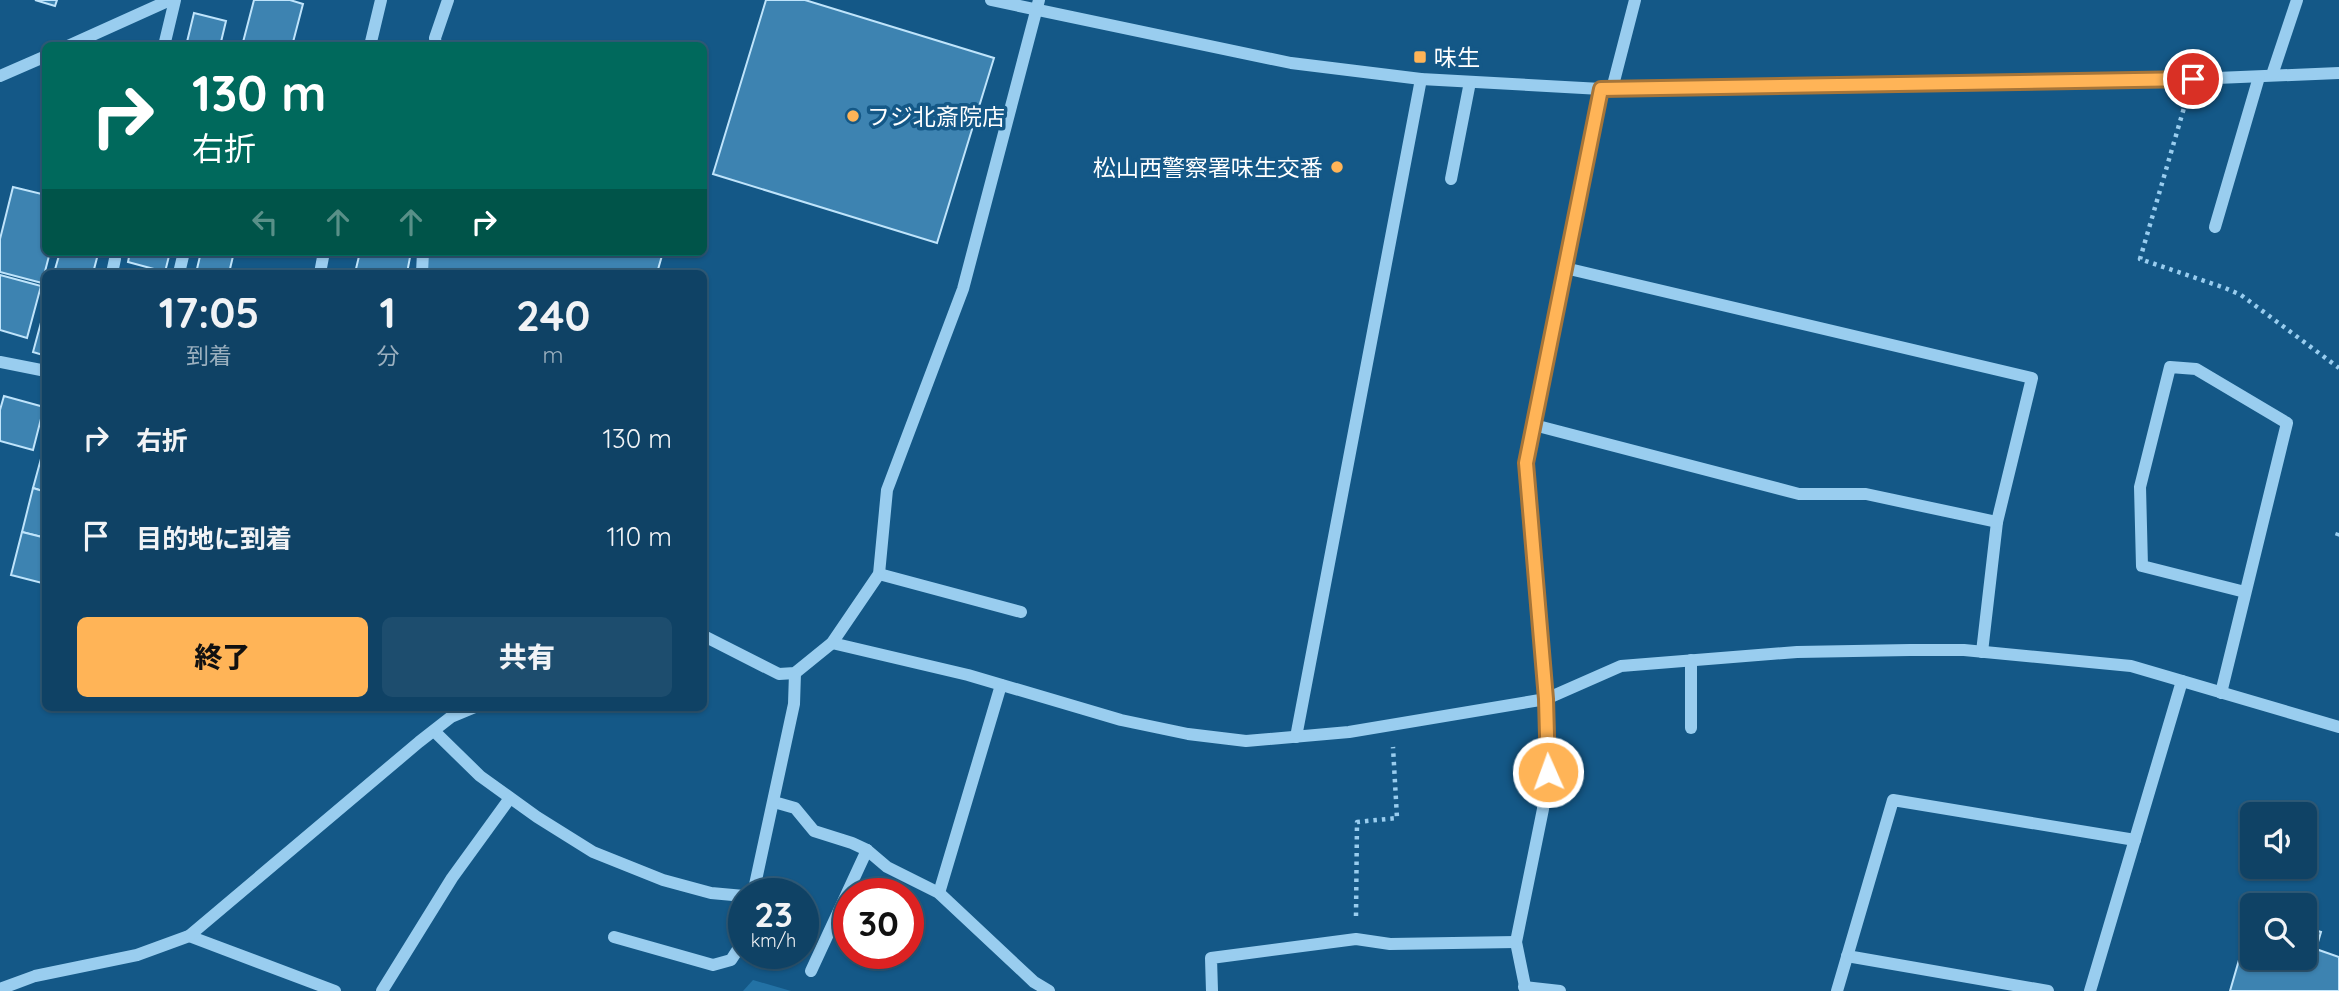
<!DOCTYPE html>
<html lang="ja">
<meta charset="utf-8">
<style>
:root{--surface:#0f4265;--page:#1d4d6e;--text:#f1f3f6;--muted:#9bb0bf;--line:#2f5b79;--accent:#ffb457}
body{margin:0;font-family:Quicksand,"Noto Sans JP",sans-serif;background:var(--page);color:var(--text);height:100vh;display:flex;flex-direction:column;font-size:26px;white-space:nowrap}
*{box-sizing:border-box;margin:0}
p{font-size:23px;color:var(--muted)}
.icon{flex:none;width:38px;height:38px;fill:none;stroke:currentColor;stroke-width:2;stroke-linecap:round;stroke-linejoin:round}
.map{position:relative;flex:1;overflow:hidden}
.side{position:absolute;left:42px;top:270px;width:665px;height:441px;display:flex;flex-direction:column;background:var(--surface);border-radius:10px;box-shadow:0 2px 5px #0004,0 0 0 2px var(--line)}
.side>*{flex:none}
.top-card{position:absolute;left:42px;top:42px;width:665px;height:214px;border-radius:10px;box-shadow:0 2px 5px #0004,0 0 0 2px var(--line);background:#00695c;color:#fff;overflow:hidden}
.fabs{position:absolute;left:2240px;top:802px;display:grid;gap:14px}
.fabs a{display:grid;place-items:center;width:77px;height:77px;border-radius:10px;background:var(--surface);box-shadow:0 2px 5px #0004,0 0 0 2px var(--line);font-size:35px}
.speed{position:absolute;left:728px;top:878px;display:flex;gap:14px;font-size:35px;font-weight:700;text-align:center}
.speed>*{display:grid;place-content:center;width:91px;height:91px;border-radius:50%;background:var(--surface);box-shadow:0 2px 5px #0004,0 0 0 2px var(--line);line-height:1}
.speed small{font-size:18px;font-weight:400}
.speed .limit{border:10px solid #d22;background:#fff;color:#111}
.pin{position:absolute;display:grid;place-items:center;width:60px;height:60px;color:#fff;margin:-30px;border:4px solid #fff;border-radius:50%;box-shadow:0 2px 7px #0007}
.me{position:absolute;width:77px;margin:-38px;rotate:358deg;stroke-linejoin:round;filter:drop-shadow(0 0 5px #0008)}
.turn{display:flex;align-items:center;gap:24px;height:147px;padding:0 35px;font-size:32px}
.turn .icon{width:91px;height:91px;stroke-width:2.5}
.turn b{display:block;font-size:49px;line-height:60px}
.lanes{display:flex;align-items:center;height:66px;padding:0 35px;background:#0003;justify-content:center;gap:35px;direction:ltr}
.lanes .off{opacity:.35}
.eta{display:flex;justify-content:space-evenly;align-items:center;height:119px;text-align:center}
.eta b{font-size:42px;font-weight:800;line-height:49px}
.action{display:flex;gap:14px;margin-top:auto;padding:14px 35px}
.action a{flex:1;height:80px;border-radius:10px;background:var(--accent);color:#111;font-size:28px;font-weight:800;line-height:80px;text-align:center}
.action a+a{background:var(--page);color:var(--text)}
ul{padding:0;list-style:none}
li{display:flex;align-items:center;gap:21px;height:98px;padding:0 35px}
li div{flex:1}
li b{display:block;font-size:26px}
li em{font-style:normal}
.map>svg:first-child{display:block}
.green{fill:#2372a5}
.building{fill:#3d83b1;stroke:#bfe4fb;stroke-width:2}
.lines{fill:none;stroke-linecap:round;stroke-linejoin:round}
.path{stroke:#99cdef;stroke-width:4.5;stroke-dasharray:3.5 5;stroke-linecap:butt}
.minor{stroke:#99cdef;stroke-width:12}
.route-casing{stroke:#a67539;stroke-width:18}
.route{stroke:#ffb457;stroke-width:12}
.poi-dot{fill:#ffb457;stroke:#145887;stroke-width:2.5}
.labels{text-anchor:middle;dominant-baseline:central;stroke-width:7;stroke-linejoin:round;paint-order:stroke}
.poi-label{font-size:23px;fill:#fff;stroke:#145887;text-anchor:start}
</style>
<div class="map">
<svg width="2339" height="991" viewBox="0 0 2339 991">
<rect width="100%" height="100%" fill="#145887"/>
<path class="green" d="M753 980 791 991H743Z"/>
<g class="building">
<path d="M35 0H57L55 6Z"/>
<path d="M254 0H290L303 4 292 46H242Z"/>
<path d="M766 0H805L994 58 937 243 713 174Z"/>
<path d="M194 13 226 21 220 46H186Z"/>
<path d="M13 187 46 195V252H50L42 283 0 272V239Z"/>
<path d="M60 252 98 254 93 273H54Z"/>
<path d="M130 252H170L165 272 128 262Z"/>
<path d="M201 252H234L229 273H196Z"/>
<path d="M360 252H411L407 273H355Z"/>
<path d="M426 252H663L657 273H426Z"/>
<path d="M0 275 41 286 27 338 0 330Z"/>
<path d="M46 304V356L33 352Z"/>
<path d="M4 396 44 407 33 450 0 441V410Z"/>
<path d="M45 444H46V492L33 488Z"/>
<path d="M33 488 46 492V538L22 532Z"/>
<path d="M22 532 46 538V584L11 575Z"/>
<path d="M2252 915V957H2305V927L2321 932 2316 949 2339 957V991H2230Z"/>
</g>
<g class="lines">
<g class="path">
<path d="M2186 101 2140 259 2225 288 2241 295 2339 368"/>
<path d="M2337 536 2339 530"/>
<path d="M1356 916 1357 822 1397 818 1393 747"/>
</g>
<g class="minor">
<path d="M991 0 1291 63 1421 79 1601 89 2193 79 2339 73"/>
<path d="M68 46 170 0"/>
<path d="M164 46 175 0"/>
<path d="M370 46 381 0"/>
<path d="M436 46 435 38 448 0"/>
<path d="M2272 75 2297 0"/>
<path d="M0 76 46 56"/>
<path d="M1612 89 1635 0"/>
<path d="M1451 179 1470 82"/>
<path d="M2215 227 2259 77"/>
<path d="M1565 268 2032 378 1997 522 1982 652"/>
<path d="M112 273 115 259"/>
<path d="M179 273 184 252"/>
<path d="M320 273 324 252"/>
<path d="M422 273 423 252"/>
<path d="M0 362 46 371"/>
<path d="M1534 425 1799 494H1866L1997 522"/>
<path d="M879 574 1021 612"/>
<path d="M704 636 779 674 795 673 832 643 879 574 887 490 963 289 1039 0"/>
<path d="M832 643 968 675 1121 720 1188 734 1246 741 1349 732 1546 699 1621 666 1797 652 1910 650H1964L2131 666 2339 727"/>
<path d="M1691 660V728"/>
<path d="M2221 693 2287 423 2196 369 2170 367 2140 487 2142 566 2245 592"/>
<path d="M434 731 480 776 537 817 593 852 663 880 711 893 744 896"/>
<path d="M1296 737 1421 79"/>
<path d="M774 802 795 808 814 831 852 843 867 850 887 867 939 893 1034 982 1049 991"/>
<path d="M939 893 1001 685"/>
<path d="M753 894 794 704 795 673"/>
<path d="M189 936 335 991"/>
<path d="M614 937 713 965 731 960 744 940"/>
<path d="M1847 956 2048 991"/>
<path d="M811 971 867 850"/>
<path d="M1524 987 1560 991"/>
<path d="M0 989 35 976 137 955 189 936 419 742 451 717 475 707"/>
<path d="M382 991 452 878 510 798"/>
<path d="M1212 991 1211 958 1356 939 1390 944 1516 942"/>
<path d="M1526 991 1516 942 1543 809 1548 772 1546 699 1526 463 1601 89"/>
<path d="M1837 991 1893 800 2135 840"/>
<path d="M2090 991 2182 681"/>
</g>
</g>
<g class="lines">
<defs>
<path id="route" d="M1548 772 1546 699 1526 463 1601 89 2193 79"/>
</defs>
<use href="#route" class="route-casing"/>
<use href="#route" class="route"/>
</g>
<g class="poi-dot">
<rect x="1413" y="50" width="14" height="14" rx="3.5"/>
<circle cx="853" cy="116" r="7"/>
<circle cx="1337" cy="167" r="7"/>
</g>
<g class="labels">
<g class="poi-label">
<text x="1434" y="57">味生</text>
<text x="867" y="116">フジ北斎院店</text>
<text x="1323" y="167" text-anchor="end">松山西警察署味生交番</text>
</g>
</g>
</svg>
<div class="fabs">
<a><svg class="icon" aria-label="sound" viewBox="0 0 24 24"><path d="M4 9h4l5-4v14l-5-4H4zM17 9q2 3 0 6"/></svg></a>
<a><svg class="icon" aria-label="search" viewBox="0 0 24 24"><circle cx="10" cy="10" r="6"/><path d="M15 15l6 6"/></svg></a>
</div>
<div class="speed"><div>23<small>km/h</small></div><div class="limit">30</div></div>
<div class="pin" style="left:2193px;top:79px;background:#d93025"><svg class="icon" aria-label="arrive" viewBox="0 0 24 24"><path d="M6 21V4h12l-3 4 3 4H6"/></svg></div>
<svg class="me" style="left:1548px;top:772px" viewBox="-20 -20 40 40"><circle r="17" fill="#ffb457" stroke="#fff" stroke-width="3"/><path d="M0-11L8 9 0 5-8 9z" fill="#fff"/></svg>
<div class="top-card">
<div class="turn"><svg class="icon" aria-label="right" viewBox="0 0 24 24"><path d="M7 20v-9h11M14 6l5 5-5 5"/></svg><div><b>130 m</b>右折</div></div>
<div class="lanes"><svg class="icon off" aria-label="left" viewBox="0 0 24 24"><path d="M17 20v-9H6M10 6l-5 5 5 5"/></svg><svg class="icon off" aria-label="ahead" viewBox="0 0 24 24"><path d="M12 20V5M6 11l6-6 6 6"/></svg><svg class="icon off" aria-label="ahead" viewBox="0 0 24 24"><path d="M12 20V5M6 11l6-6 6 6"/></svg><svg class="icon" aria-label="right" viewBox="0 0 24 24"><path d="M7 20v-9h11M14 6l5 5-5 5"/></svg></div>
</div>
<section class="side">
<div class="eta">
<div><b>17:05</b><p>到着</p></div>
<div><b>1</b><p>分</p></div>
<div><b>240</b><p>m</p></div>
</div>
<ul>
<li><svg class="icon" aria-label="right" viewBox="0 0 24 24"><path d="M7 20v-9h11M14 6l5 5-5 5"/></svg><div><b>右折</b></div><em>130 m</em></li>
<li><svg class="icon" aria-label="arrive" viewBox="0 0 24 24"><path d="M6 21V4h12l-3 4 3 4H6"/></svg><div><b>目的地に到着</b></div><em>110 m</em></li>
</ul>
<div class="action"><a>終了</a><a>共有</a></div>
</section>
</div>
